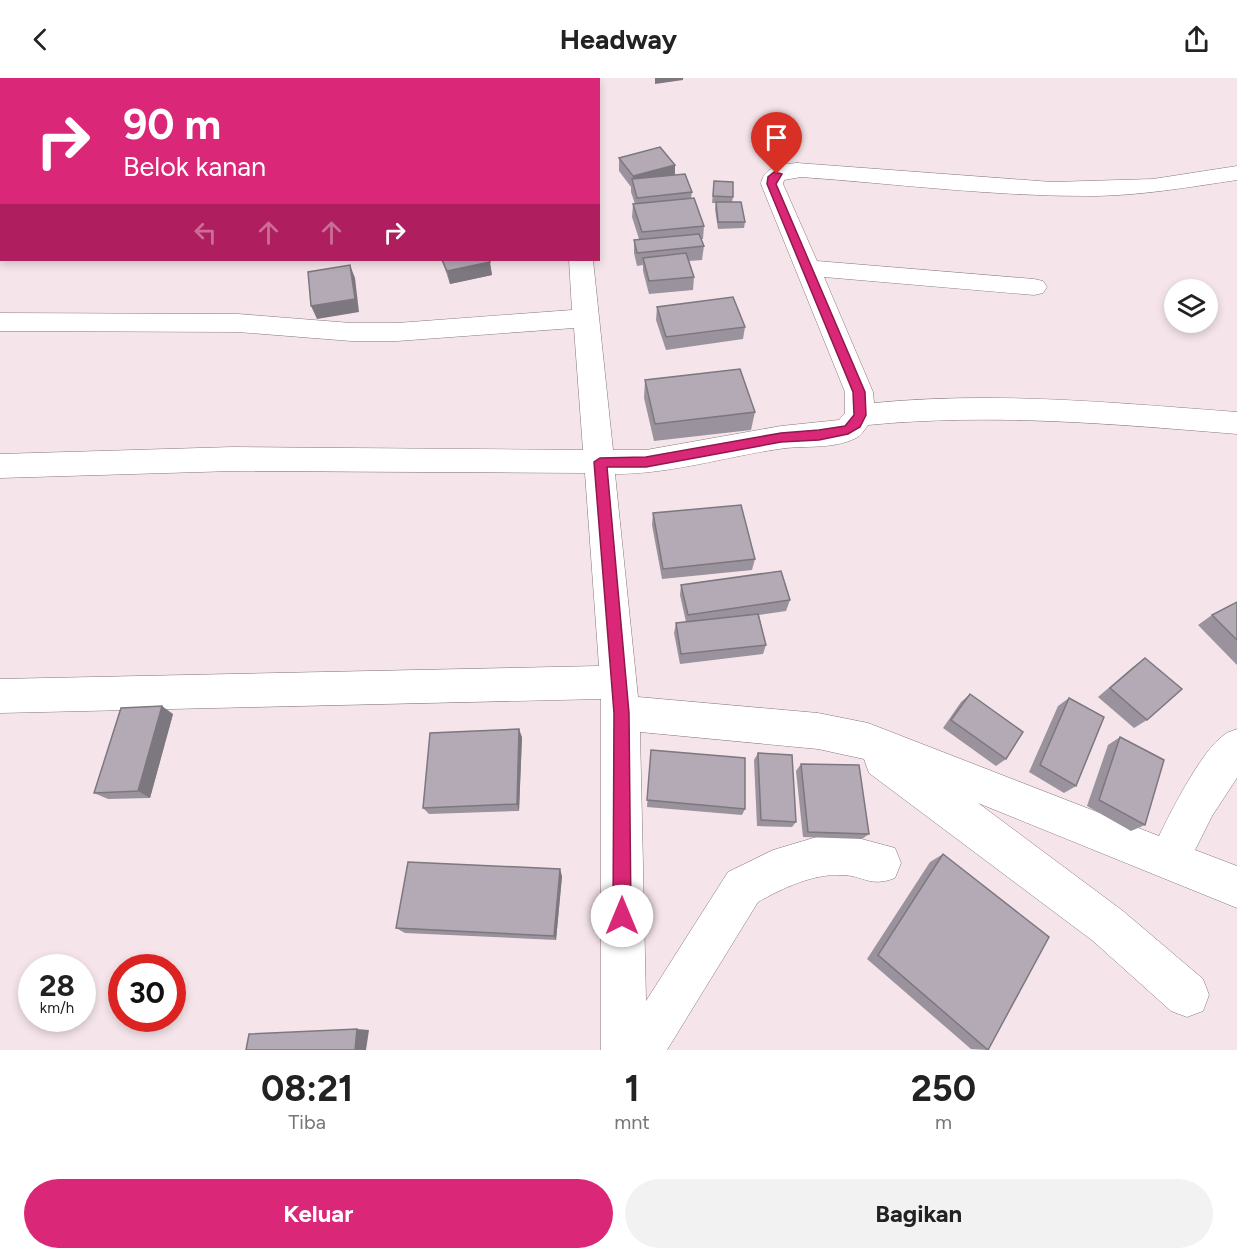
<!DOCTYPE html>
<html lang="id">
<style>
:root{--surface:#fff;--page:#f2f2f2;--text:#222;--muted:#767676;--accent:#db2777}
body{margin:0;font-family:Figtree,sans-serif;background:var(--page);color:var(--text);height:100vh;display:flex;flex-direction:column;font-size:22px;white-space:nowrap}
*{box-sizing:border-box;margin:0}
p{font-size:20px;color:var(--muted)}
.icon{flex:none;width:33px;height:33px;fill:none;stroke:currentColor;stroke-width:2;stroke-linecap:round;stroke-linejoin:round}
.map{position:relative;height:972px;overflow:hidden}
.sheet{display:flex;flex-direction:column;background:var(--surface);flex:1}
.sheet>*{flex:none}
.guide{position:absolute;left:0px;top:0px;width:600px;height:183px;box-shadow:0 3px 9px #0003;background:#db2777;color:#fff;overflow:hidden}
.fabs{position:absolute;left:1164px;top:201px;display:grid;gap:12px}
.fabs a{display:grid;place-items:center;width:54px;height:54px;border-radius:50%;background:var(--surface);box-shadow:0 3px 9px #0003;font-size:30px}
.speed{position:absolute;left:18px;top:876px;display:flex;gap:12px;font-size:30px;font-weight:700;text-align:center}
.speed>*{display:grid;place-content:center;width:78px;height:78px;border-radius:50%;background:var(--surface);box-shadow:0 3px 9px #0003;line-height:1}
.speed small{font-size:15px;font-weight:400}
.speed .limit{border:9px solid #d22;background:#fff;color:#111}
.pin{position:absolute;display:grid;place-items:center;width:51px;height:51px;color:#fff;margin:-62px -26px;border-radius:50% 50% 50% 0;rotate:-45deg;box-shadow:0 0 6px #0007}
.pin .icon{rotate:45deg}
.me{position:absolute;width:66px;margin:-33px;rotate:0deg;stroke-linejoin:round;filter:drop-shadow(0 0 4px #0008)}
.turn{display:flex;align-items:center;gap:21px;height:126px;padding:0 24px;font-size:27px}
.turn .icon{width:78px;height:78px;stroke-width:2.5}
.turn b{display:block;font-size:42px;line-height:51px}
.lanes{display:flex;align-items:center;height:57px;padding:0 24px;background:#0003;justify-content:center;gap:30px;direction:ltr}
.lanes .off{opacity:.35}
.eta{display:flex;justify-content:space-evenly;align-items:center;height:102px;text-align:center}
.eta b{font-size:36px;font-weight:700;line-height:42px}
.action{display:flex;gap:12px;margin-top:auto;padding:12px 24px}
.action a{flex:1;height:69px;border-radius:36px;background:var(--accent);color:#fff;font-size:24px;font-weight:700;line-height:69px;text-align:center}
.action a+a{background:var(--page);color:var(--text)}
header{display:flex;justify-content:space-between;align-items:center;height:78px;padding:0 24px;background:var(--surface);font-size:27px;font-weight:700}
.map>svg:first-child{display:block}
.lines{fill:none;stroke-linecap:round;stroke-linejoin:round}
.street-casing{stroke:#85777c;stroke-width:1}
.street{fill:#fff;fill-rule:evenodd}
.wall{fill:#9a929c}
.shaded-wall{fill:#7d777f}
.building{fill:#b3aab5;stroke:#7d777f;stroke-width:1.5}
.route{fill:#db2777;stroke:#8e194d;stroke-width:1.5}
</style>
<header><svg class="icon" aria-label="back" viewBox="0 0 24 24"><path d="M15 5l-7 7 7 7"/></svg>Headway<svg class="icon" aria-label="share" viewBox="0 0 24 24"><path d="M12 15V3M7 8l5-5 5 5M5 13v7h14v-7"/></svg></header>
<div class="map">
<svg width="1237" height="972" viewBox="0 0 1237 972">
<rect width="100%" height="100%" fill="#f5e5ea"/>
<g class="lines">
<defs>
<g id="street">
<rect x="546" y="0" width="20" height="2"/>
<rect x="0" y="76" width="2" height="14"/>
<path d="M797 85 1052 104 1153 101 1237 88V102C1190 109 1144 117 1097 118 998 119 899 106 801 99L784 102 783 106 817 183 1034 201 1043 203 1047 209 1043 215 1034 217 824 199 873 314 874 325C995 313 1116 325 1237 334V356C1114 346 992 335 868 347 865 351 861 358 856 360 833 372 803 367 779 371 724 379 671 396 615 396L638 619 818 635 868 645 1159 758C1171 733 1202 672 1224 657 1227 654 1233 653 1237 651V700L1212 738 1195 772 1237 788V830L978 725 1123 833 1203 901 1209 917 1203 933 1187 939 1171 933 1093 863 869 695 864 681 818 671 640 654 646 923 728 794 773 772 820 758 843 756 895 770 901 785 895 800C869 810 864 797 841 797 812 796 783 810 758 824L667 972H601V621L0 635V601L599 588 585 395 233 393 0 400V376L233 369 583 372 574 250 397 263H351L238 254 0 253V235L238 236 351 245H397L572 232 569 182H593L613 372H646L781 348 839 342 845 335V314L761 106C763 89 782 86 797 85Z"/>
</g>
</defs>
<use href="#street" class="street-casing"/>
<use href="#street" class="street"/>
</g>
<g class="wall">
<path d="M462 0H512L513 2H462Z"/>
<path d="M619 80 675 97 692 114 691 120 704 148 703 161H701L704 168 702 182 689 183 694 199 693 212 649 216 643 193V187L637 188 634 175V162L639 161 632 139 633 126H635L631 114V109L619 93Z"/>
<path d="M714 103 733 119 732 124 745 144 744 150 718 151 715 131 716 125H712Z"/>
<path d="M442 182H489L492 197 450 206Z"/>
<path d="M657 229 745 249 743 261 666 272 656 242Z"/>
<path d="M645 302 755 334 751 352 654 363 644 320Z"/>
<path d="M653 435 755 481 752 492 662 501 652 447Z"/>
<path d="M681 507 790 522 786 533 759 537 766 567 763 576 680 586 674 555 676 545 686 544 680 517Z"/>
<path d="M1237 524V587L1198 547 1212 537Z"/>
<path d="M1145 580 1147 642 1134 650 1098 619 1133 589Z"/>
<path d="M970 616 1006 681 996 688 943 650 961 624Z"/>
<path d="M1069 620 1076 708 1064 715 1029 694 1058 628Z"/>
<path d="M173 636 150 720 108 721 94 715Z"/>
<path d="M522 659 519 733 429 736 423 730Z"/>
<path d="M1120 659 1145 747 1131 753 1087 728 1108 667Z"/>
<path d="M651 672 745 731 742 737 647 729Z"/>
<path d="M758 675 796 744 792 749 757 748 754 682Z"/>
<path d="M801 686 869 756 862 761 803 759 796 693Z"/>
<path d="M943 776 988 972 971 971 867 881 930 784Z"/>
<path d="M562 798 556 862 405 855 396 850Z"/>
</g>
<g class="shaded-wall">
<path d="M655 0H683V2L655 6Z"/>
<path d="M675 87V100L633 106V98Z"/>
<path d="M490 184 492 197 450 206 447 193Z"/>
<path d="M350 187 355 200 359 234 317 241 311 228Z"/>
<path d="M162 628 173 636 150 720 138 713Z"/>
<path d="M519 651 522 659 519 733 517 726Z"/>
<path d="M560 791 562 798 556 862 554 858Z"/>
<path d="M357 951 369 952 366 972H355Z"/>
</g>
<g class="building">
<path d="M132 0H165L164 2H131Z"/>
<path d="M379 0H409V2H380Z"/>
<path d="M428 0H452L453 2H429Z"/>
<path d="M660 69 675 87 633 98 619 80Z"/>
<path d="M685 96 692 114 637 120 632 101Z"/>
<path d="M714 103 733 104V119L713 118Z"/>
<path d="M694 120 704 148 642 154 633 126Z"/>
<path d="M716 124H741L745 144H718Z"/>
<path d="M699 156 704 168 637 175 634 162Z"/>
<path d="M686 175 694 199 649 203 643 180Z"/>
<path d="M442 182H489L490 184 447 193Z"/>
<path d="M350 187 355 221 311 228 308 194Z"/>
<path d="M733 219 745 249 666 259 657 229Z"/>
<path d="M740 291 755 334 655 346 645 302Z"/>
<path d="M741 427 755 481 663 491 653 435Z"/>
<path d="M781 493 790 522 688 537 681 507Z"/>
<path d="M1237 524V562L1212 537Z"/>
<path d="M758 536 766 567 681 576 676 545Z"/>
<path d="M1145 580 1182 611 1147 642 1110 610Z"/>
<path d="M970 616 1023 654 1006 681 951 642Z"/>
<path d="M1069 620 1104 639 1076 708 1040 687Z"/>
<path d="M162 628 138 713 94 715 121 630Z"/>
<path d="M519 651 517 726 423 730 430 655Z"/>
<path d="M1120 659 1164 682 1145 747 1099 722Z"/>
<path d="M651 672 745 680V731L647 722Z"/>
<path d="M758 675 792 677 796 744 761 742Z"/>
<path d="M801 686 859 687 869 756 808 754Z"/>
<path d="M943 776 1049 859 988 972 878 877Z"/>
<path d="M408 784 560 791 554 858 396 850Z"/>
<path d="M357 951 355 972H246L249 956Z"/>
</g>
<path class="route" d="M774 94 782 96 776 106 865 314 866 337 860 349 848 356 819 362 781 364 646 389H607L629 635 631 838 628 844 622 847 616 844 613 838 614 635 594 384 600 380 646 379 781 355 819 352 845 348 854 337 853 314 767 106 768 99Z"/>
</svg>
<div class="fabs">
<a><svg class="icon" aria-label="layers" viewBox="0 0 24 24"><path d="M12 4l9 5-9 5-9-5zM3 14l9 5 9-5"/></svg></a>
</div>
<div class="speed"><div>28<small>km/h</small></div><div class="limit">30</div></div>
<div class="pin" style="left:777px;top:96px;background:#d93025"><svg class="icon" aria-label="arrive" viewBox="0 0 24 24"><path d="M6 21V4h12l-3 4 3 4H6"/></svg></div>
<svg class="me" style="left:622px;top:838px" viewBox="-20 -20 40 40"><circle r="19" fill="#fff"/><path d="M0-13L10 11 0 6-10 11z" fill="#db2777"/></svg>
<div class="guide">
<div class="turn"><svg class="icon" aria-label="right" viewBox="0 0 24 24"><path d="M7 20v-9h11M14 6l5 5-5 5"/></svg><div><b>90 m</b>Belok kanan</div></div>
<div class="lanes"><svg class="icon off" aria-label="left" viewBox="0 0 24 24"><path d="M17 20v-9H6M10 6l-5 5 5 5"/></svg><svg class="icon off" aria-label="ahead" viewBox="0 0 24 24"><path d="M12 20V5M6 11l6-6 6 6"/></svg><svg class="icon off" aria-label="ahead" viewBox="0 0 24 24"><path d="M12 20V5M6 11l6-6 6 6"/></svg><svg class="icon" aria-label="right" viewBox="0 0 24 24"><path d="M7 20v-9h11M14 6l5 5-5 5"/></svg></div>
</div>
</div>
<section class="sheet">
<div class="eta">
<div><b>08:21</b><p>Tiba</p></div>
<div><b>1</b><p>mnt</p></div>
<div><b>250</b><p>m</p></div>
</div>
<div class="action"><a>Keluar</a><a>Bagikan</a></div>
</section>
